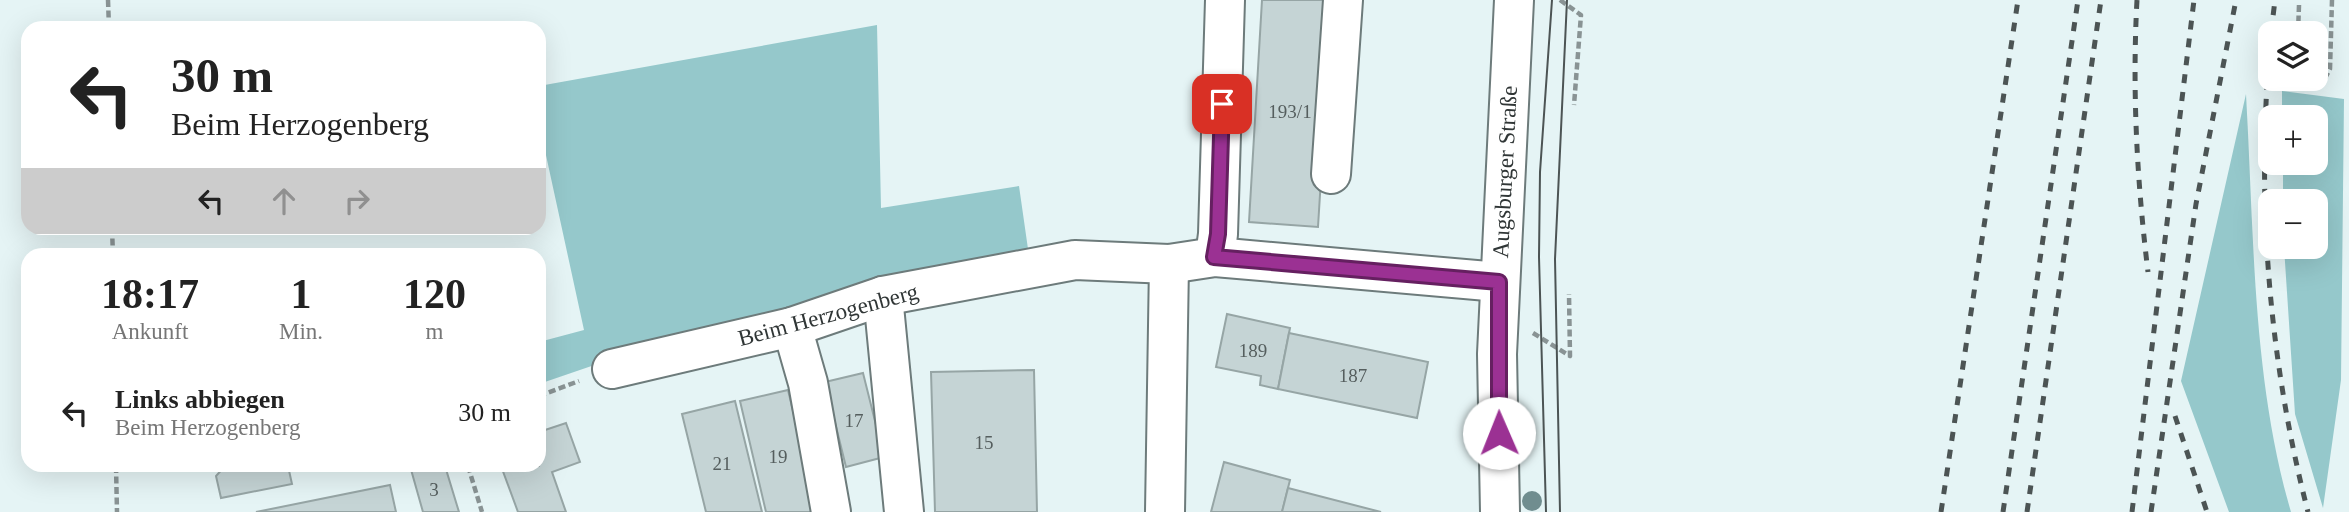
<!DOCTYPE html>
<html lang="de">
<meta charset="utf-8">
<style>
:root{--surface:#fff;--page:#f6f6f6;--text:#222;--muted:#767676}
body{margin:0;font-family:Georgia,serif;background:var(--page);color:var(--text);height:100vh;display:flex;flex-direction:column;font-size:26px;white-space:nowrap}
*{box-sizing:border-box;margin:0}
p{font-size:23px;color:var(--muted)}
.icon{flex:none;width:38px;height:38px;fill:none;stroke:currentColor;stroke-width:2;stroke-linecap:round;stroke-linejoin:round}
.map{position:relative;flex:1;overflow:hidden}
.sheet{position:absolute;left:21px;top:248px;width:525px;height:224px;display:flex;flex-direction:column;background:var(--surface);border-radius:21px;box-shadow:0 7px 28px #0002}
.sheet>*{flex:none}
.guide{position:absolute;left:21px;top:21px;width:525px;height:214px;border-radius:21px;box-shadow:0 7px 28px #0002;background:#fff;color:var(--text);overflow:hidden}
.fabs{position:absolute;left:2258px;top:21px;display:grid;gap:14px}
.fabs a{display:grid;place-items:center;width:70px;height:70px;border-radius:14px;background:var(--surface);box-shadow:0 7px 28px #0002;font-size:35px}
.pin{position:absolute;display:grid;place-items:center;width:60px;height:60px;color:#fff;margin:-30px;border-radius:14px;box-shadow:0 4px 10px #0006}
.me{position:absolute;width:77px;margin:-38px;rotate:359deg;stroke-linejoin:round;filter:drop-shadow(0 0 5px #0008)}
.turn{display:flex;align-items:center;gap:24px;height:147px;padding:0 35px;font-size:32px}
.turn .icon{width:91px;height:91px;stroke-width:2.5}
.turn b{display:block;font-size:49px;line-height:60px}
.lanes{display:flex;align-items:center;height:66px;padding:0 35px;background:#0003;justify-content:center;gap:35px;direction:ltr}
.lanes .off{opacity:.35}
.eta{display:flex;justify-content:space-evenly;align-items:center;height:119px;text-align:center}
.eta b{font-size:42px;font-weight:800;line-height:49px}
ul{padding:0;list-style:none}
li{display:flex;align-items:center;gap:21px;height:91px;padding:0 35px}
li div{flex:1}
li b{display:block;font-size:26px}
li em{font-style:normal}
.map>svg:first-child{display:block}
.green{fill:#95c8cb}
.building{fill:#c5d4d5;stroke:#96a5a5;stroke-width:2}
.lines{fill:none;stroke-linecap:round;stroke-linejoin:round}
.minor-casing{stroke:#6d7b7b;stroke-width:42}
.major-casing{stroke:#6d7b7b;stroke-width:42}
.path{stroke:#899394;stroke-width:4.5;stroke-dasharray:7 3.5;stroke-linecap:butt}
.minor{stroke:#fff;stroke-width:38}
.major{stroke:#fff;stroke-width:38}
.tram{stroke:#4c5454;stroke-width:2}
.rail{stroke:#4c5454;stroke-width:5;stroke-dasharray:9 9;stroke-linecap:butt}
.tree{fill:#708d8f}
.route-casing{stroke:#652060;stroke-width:18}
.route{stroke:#9b3193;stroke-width:12}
.labels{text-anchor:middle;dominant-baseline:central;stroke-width:5;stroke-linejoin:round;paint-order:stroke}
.number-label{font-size:19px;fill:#555e5e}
.street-label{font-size:23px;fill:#303636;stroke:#fff}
</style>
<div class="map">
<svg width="2349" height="512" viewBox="0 0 2349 512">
<rect width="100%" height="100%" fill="#e5f4f5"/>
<g class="green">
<path d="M877 25 881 208 1019 186 1029 256 612 359 539 384V342L584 330 539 123V86Z"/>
<path d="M2282 91 2344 99 2341 380 2323 508 2295 414 2284 247H2315V201H2283V163H2315V117H2282Z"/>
<path d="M2246 94C2254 233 2252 378 2291 512H2229L2181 381Z"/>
</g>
<g class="building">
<path d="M1262 0H1332L1318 227 1249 222Z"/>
<path d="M1227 314 1290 328 1278 389 1260 385 1261 376 1216 367Z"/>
<path d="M1289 333 1428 362 1417 418 1278 389Z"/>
<path d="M1034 370 1037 512H935L931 372Z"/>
<path d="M863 373 884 457 846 467 825 382Z"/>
<path d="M788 390 817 512H766L740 401Z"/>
<path d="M735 401 762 512H706L682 414Z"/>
<path d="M566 423 580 462 552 472 566 512H518L501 466H539V432Z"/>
<path d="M1224 462 1290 480 1282 512H1211Z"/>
<path d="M225 466H288L292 484 221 498 216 476Z"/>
<path d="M410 466H445L459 512H423Z"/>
<path d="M390 485 396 512H256Z"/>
<path d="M1288 488 1381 512H1282Z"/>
</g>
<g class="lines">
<defs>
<g id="minor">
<path d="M1331 174 1343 0"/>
<path d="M1215 257 1218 234 1225 0"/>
<path d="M883 296 904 512"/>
<path d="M792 327 808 383 831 512"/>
<path d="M612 369 792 327 883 296 1075 260 1169 264 1215 257 1499 282"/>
<path d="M1165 512 1169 264"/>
</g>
<path id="major" d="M1500 512 1497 354 1514 0"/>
</defs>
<use href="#minor" class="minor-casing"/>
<use href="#major" class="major-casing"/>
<g class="path">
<path d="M108 0 109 28"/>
<path d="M1560 0 1581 15 1574 105"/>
<path d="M2298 33 2299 5"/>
<path d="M2315 79 2324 80 2330 69 2332 0"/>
<path d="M112 228 113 256"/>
<path d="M1533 333 1570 356 1569 294"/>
<path d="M539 396 579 381"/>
<path d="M116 466 117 512"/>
<path d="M468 466 482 512"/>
</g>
<use href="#minor" class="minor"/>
<use href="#major" class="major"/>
<g class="tram">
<path d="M1546 512 1539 257 1540 172 1552 0"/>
<path d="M1560 512 1555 259 1567 0"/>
</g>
<g class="rail">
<path d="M2137 0C2132 91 2137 182 2148 272"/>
<path d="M2271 33 2275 0"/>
<path d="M2270 45C2256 200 2269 361 2308 512"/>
<path d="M2175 416 2207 512"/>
<path d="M1941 512 2018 0"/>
<path d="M2003 512 2078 0"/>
<path d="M2027 512 2101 0"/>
<path d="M2132 512 2194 0"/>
<path d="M2151 512 2196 204 2236 0"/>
</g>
</g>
<circle class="tree" cx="1532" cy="501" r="10"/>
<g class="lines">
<defs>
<path id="route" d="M1222 104 1218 234 1214 257 1499 282V433"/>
</defs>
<use href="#route" class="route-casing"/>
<use href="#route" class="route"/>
</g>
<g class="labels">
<g class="number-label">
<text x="1290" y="111">193/1</text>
<text x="1253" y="350">189</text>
<text x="1353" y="375">187</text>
<text x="854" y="420">17</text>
<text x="984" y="442">15</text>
<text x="778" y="456">19</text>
<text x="722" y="463">21</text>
<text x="434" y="489">3</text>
</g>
<g class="street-label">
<text transform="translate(1505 172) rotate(-87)">Augsburger Straße</text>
<text transform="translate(828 315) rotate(-15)">Beim Herzogenberg</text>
</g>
</g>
</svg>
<div class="fabs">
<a><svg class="icon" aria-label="layers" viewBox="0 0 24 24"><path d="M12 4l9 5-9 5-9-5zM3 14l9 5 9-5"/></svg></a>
<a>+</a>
<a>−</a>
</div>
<div class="pin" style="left:1222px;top:104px;background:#d93025"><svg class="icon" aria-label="arrive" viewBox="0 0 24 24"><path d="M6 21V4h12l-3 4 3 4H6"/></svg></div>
<svg class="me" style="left:1499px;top:433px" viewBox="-20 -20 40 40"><circle r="19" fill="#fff"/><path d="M0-13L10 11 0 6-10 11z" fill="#9b3193"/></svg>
<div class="guide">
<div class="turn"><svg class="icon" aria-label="left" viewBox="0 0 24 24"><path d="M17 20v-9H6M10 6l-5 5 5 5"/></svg><div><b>30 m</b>Beim Herzogenberg</div></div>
<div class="lanes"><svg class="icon" aria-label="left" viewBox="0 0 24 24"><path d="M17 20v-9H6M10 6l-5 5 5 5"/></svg><svg class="icon off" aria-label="ahead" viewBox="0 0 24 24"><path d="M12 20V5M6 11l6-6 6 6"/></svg><svg class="icon off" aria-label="right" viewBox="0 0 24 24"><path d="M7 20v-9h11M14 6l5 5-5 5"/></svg></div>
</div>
<section class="sheet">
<div class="eta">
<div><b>18:17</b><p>Ankunft</p></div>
<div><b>1</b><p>Min.</p></div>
<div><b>120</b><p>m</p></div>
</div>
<ul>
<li><svg class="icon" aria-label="left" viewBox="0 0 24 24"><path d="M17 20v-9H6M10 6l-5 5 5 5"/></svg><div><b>Links abbiegen</b><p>Beim Herzogenberg</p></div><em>30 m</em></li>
</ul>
</section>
</div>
